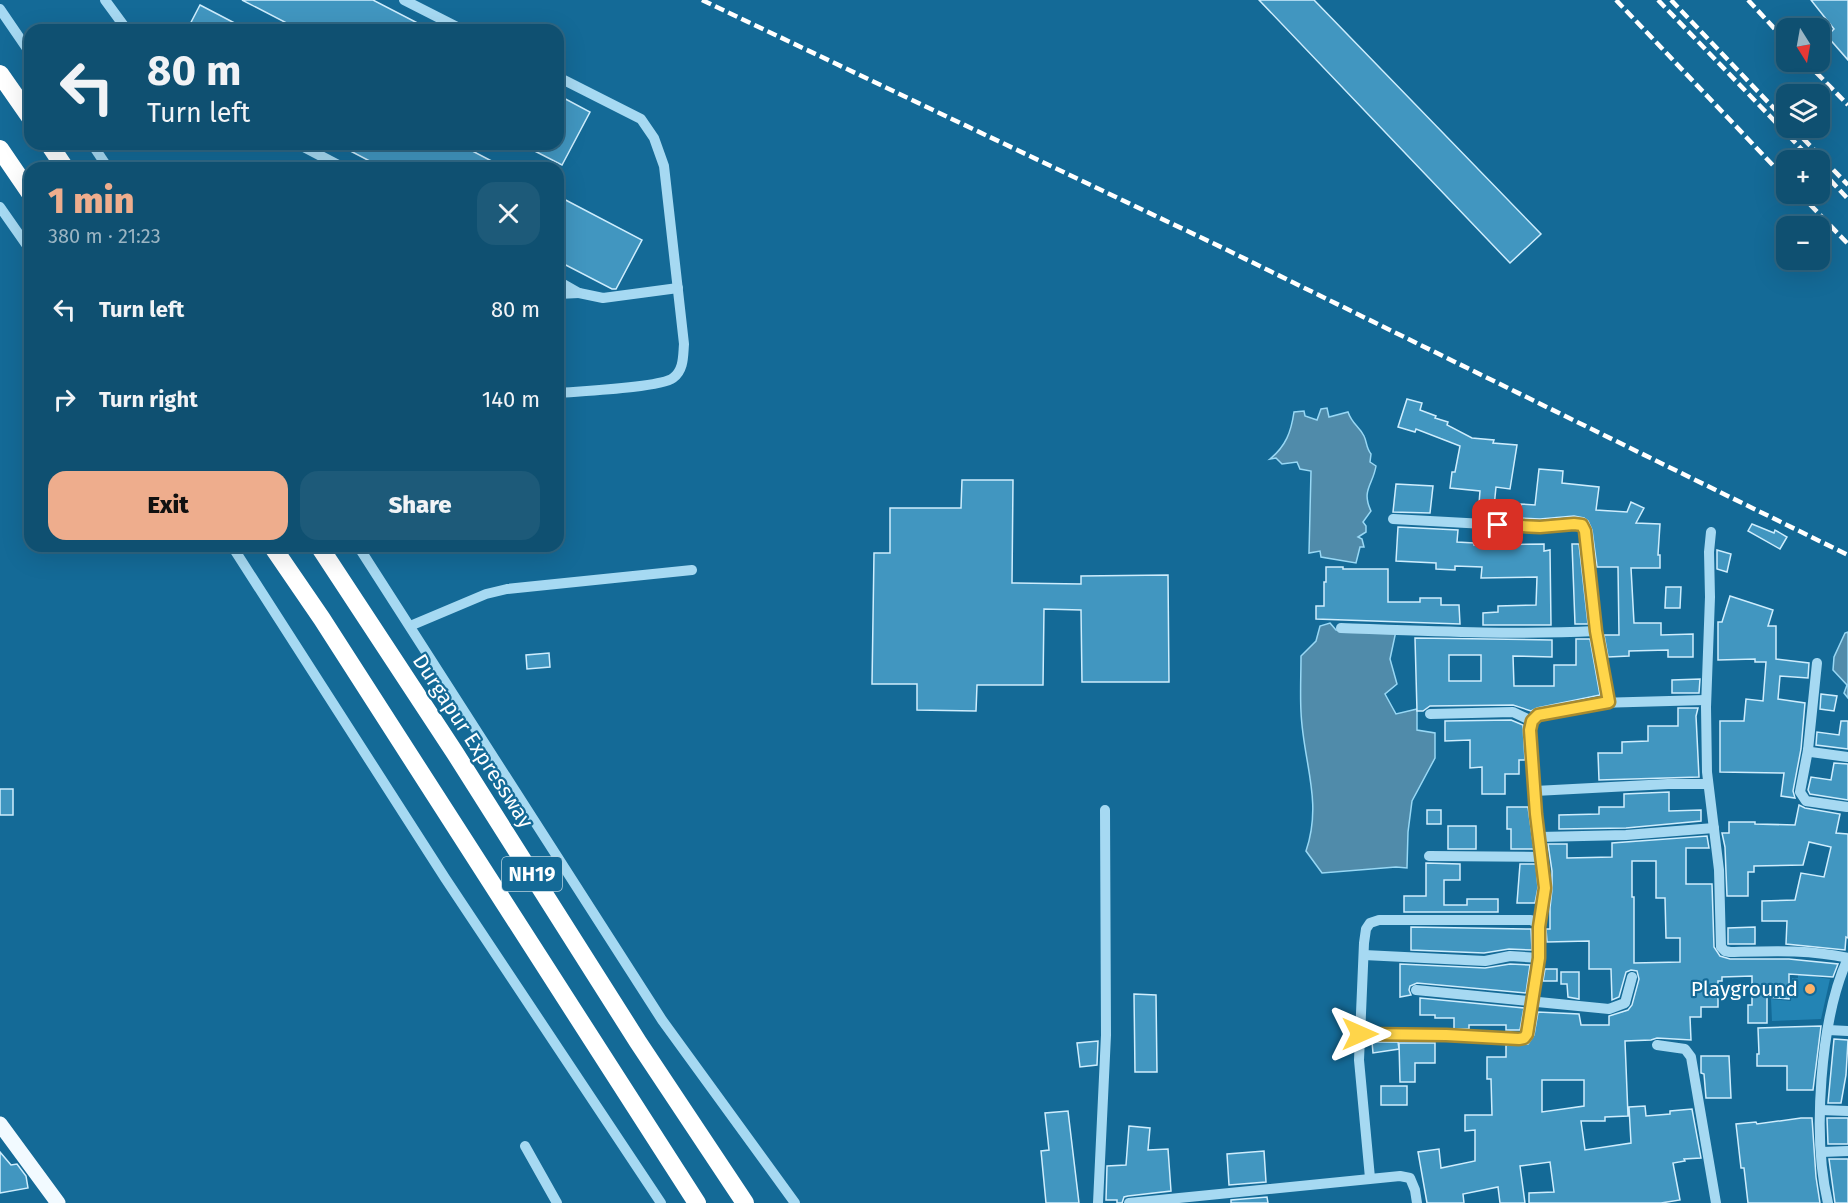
<!DOCTYPE html>
<meta charset="utf-8">
<style>
:root{--surface:#0f5071;--page:#1d5a79;--text:#f1f3f6;--muted:#9bb5c3;--line:#2f6784;--accent:#eead8d}
body{margin:0;font-family:"Fira Sans",sans-serif;background:var(--page);color:var(--text);height:100vh;display:flex;flex-direction:column;font-size:22px;white-space:nowrap}
*{box-sizing:border-box;margin:0}
p{font-size:20px;color:var(--muted)}
.icon{flex:none;width:33px;height:33px;fill:none;stroke:currentColor;stroke-width:2;stroke-linecap:round;stroke-linejoin:round}
.map{position:relative;flex:1;overflow:hidden}
.panel{position:absolute;left:24px;top:162px;width:540px;height:390px;display:flex;flex-direction:column;background:var(--surface);border-radius:18px;box-shadow:0 6px 24px #0002,0 0 0 2px var(--line)}
.panel>*{flex:none}
.guide{position:absolute;left:24px;top:24px;width:540px;height:126px;border-radius:18px;box-shadow:0 6px 24px #0002,0 0 0 2px var(--line);background:#0f5071;color:var(--text);overflow:hidden}
.needle{width:39px;rotate:169deg}
.buttons{position:absolute;left:1776px;top:18px;display:grid;gap:12px}
.buttons a{display:grid;place-items:center;width:54px;height:54px;border-radius:12px;background:var(--surface);box-shadow:0 6px 24px #0002,0 0 0 2px var(--line);font-size:30px}
.pin{position:absolute;display:grid;place-items:center;width:51px;height:51px;color:#fff;margin:-26px;border-radius:12px;box-shadow:0 3px 9px #0006}
.me{position:absolute;width:66px;margin:-33px;rotate:90deg;stroke-linejoin:round;filter:drop-shadow(0 0 4px #0008)}
.turn{display:flex;align-items:center;gap:21px;height:126px;padding:0 24px;font-size:27px}
.turn .icon{width:78px;height:78px;stroke-width:2.5}
.turn b{display:block;font-size:42px;line-height:51px}
.round{display:grid;place-items:center;flex:none;width:63px;height:63px;border-radius:18px;background:var(--page)}
.head{display:flex;align-items:center;justify-content:space-between;height:102px;padding:0 24px}
h1{font-size:36px;font-weight:800;line-height:45px;color:var(--accent)}
.action{display:flex;gap:12px;margin-top:auto;padding:12px 24px}
.action a{flex:1;height:69px;border-radius:18px;background:var(--accent);color:#111;font-size:24px;font-weight:800;line-height:69px;text-align:center}
.action a+a{background:var(--page);color:var(--text)}
ul{padding:0;list-style:none}
li{display:flex;align-items:center;gap:18px;height:90px;padding:0 24px}
li div{flex:1}
li b{display:block;font-size:22px}
li em{font-style:normal}
.map>svg:first-child{display:block}
.green{fill:#2384b4}
.water{fill:#508baa;stroke:#98d8f5;stroke-width:1.5}
.building{fill:#4196c0;stroke:#ceedfd;stroke-width:1.5;fill-rule:evenodd}
.lines{fill:none;stroke-linecap:round;stroke-linejoin:round}
.minor{stroke:#a6d9f2;stroke-width:10}
.major{stroke:#f2faff;stroke-width:15}
.highway{stroke:#fff;stroke-width:18}
.rail{stroke:#fff;stroke-width:4.5;stroke-dasharray:10 4.5;stroke-linecap:butt}
.route-casing{stroke:#a68a30;stroke-width:15}
.route{stroke:#ffd54a;stroke-width:10}
.poi-dot{fill:#ffb268;stroke:#146a97;stroke-width:2}
.labels{text-anchor:middle;dominant-baseline:central;stroke-width:4.5;stroke-linejoin:round;paint-order:stroke}
.shield{fill:#146a97;stroke:#b8d2e0;stroke-width:1.5}
.shield-label{font-size:20px;font-weight:bold;fill:#fff}
.street-label{font-size:21px;fill:#fff;stroke:#146a97}
.poi-label{font-size:21px;fill:#fff;stroke:#146a97;text-anchor:end}
</style>
<div class="map">
<svg width="1848" height="1203" viewBox="0 0 1848 1203">
<rect width="100%" height="100%" fill="#146a97"/>
<path class="green" d="M1798 974 1830 979 1821 1019 1772 1021 1771 999 1791 1001 1792 978H1798Z"/>
<g class="water">
<path d="M1327 408 1329 417 1348 412C1352 424 1359 426 1364 436 1367 442 1366 448 1371 454L1370 462 1376 466C1373 485 1361 490 1371 511L1363 522 1366 526V532L1358 537 1362 539 1364 547H1360L1356 563 1321 557 1320 551 1309 553 1311 471 1300 469 1297 462 1282 464 1276 458 1270 459C1286 446 1291 432 1294 412L1304 411 1305 416 1317 420 1321 409Z"/>
<path d="M1330 623 1336 630 1396 631 1390 659 1397 684 1385 694 1396 714 1417 709V730L1435 733V758L1412 801 1408 832 1407 868 1396 867 1322 873 1306 851C1323 801 1303 762 1301 712 1300 694 1301 675 1301 656L1316 641 1320 626Z"/>
<path d="M1848 632V698L1844 693 1847 685 1833 670 1834 657 1845 633Z"/>
</g>
<g class="building">
<path d="M242 0H373L431 30H300Z"/>
<path d="M1259 0H1314L1541 234 1510 263Z"/>
<path d="M1811 0H1848V60L1827 36 1834 29Z"/>
<path d="M200 5 248 30H187Z"/>
<path d="M558 95 590 112 562 165 521 144H558Z"/>
<path d="M337 144H459L505 168H383Z"/>
<path d="M558 196 642 240 616 289H612L558 261Z"/>
<path d="M1407 399 1422 403 1420 410 1436 416 1435 418 1448 422 1447 425 1472 438 1494 440 1493 443 1517 445 1510 489 1496 487 1493 517 1478 516 1480 491 1450 488 1452 472H1455L1460 446 1416 429 1415 432 1398 427Z"/>
<path d="M1539 469 1563 471 1562 483 1599 487 1596 510 1627 512 1631 502 1644 508 1636 523 1660 524 1658 555H1660V568H1631L1634 623H1661V635L1693 634V657H1668V650L1629 651V656L1608 657 1604 635H1619L1618 567H1597L1592 530 1588 521 1584 518 1574 516 1540 519 1521 518V504L1535 505Z"/>
<path d="M962 480H1013L1012 583 1081 584V576L1168 575 1169 682H1082L1081 610 1044 609 1043 685H977L976 711 917 710V684H872L874 553H890V508H961Z"/>
<path d="M1396 484 1433 486 1430 513 1393 512Z"/>
<path d="M1752 524 1774 533 1775 530 1787 537 1780 549 1748 531Z"/>
<path d="M1398 527 1458 530 1457 542 1474 543V545L1544 544V551L1550 550 1551 625H1483V613L1498 612V606L1536 605 1537 577 1481 578 1482 567 1455 566V570L1436 569V563L1396 561Z"/>
<path d="M1572 544H1579L1588 624H1575Z"/>
<path d="M1717 550 1731 554 1727 572 1717 569Z"/>
<path d="M1326 567H1343V569H1388V602H1420V598H1441V605H1459L1460 624 1316 619V606H1324V582H1326Z"/>
<path d="M1666 587H1681L1680 608H1665Z"/>
<path d="M1730 596 1773 610 1768 626H1776V659L1809 663 1808 678 1780 676 1778 699 1805 703 1801 749 1793 791 1795 798 1781 796 1784 773 1720 772V721H1744L1746 699 1763 701 1766 662H1755V659L1718 660V622H1722Z"/>
<path d="M1415 638 1552 640V657L1513 656 1514 686H1554V665H1576V639H1590L1600 695 1537 708 1531 711 1513 705 1430 706 1423 711H1417ZM1449 655H1481V681H1449Z"/>
<path d="M549 653 550 667 527 669 526 655Z"/>
<path d="M1700 679 1699 693H1672V680Z"/>
<path d="M1821 694 1837 696 1834 711 1820 709Z"/>
<path d="M1678 708H1698L1696 716 1699 777 1599 780 1598 753H1622V742L1648 741V726H1678Z"/>
<path d="M1511 720 1523 725 1525 760H1519V774H1505V794H1482V767L1470 768V740L1445 741V721Z"/>
<path d="M1841 721H1848V749L1816 745 1817 732 1839 735Z"/>
<path d="M1834 763 1848 764V800L1810 794 1808 790 1811 777 1831 780Z"/>
<rect x="0" y="789" width="13" height="26"/>
<path d="M1669 792V811L1701 810V821L1626 828 1559 829V815L1599 814V807H1624V794Z"/>
<path d="M1799 805 1805 808 1840 814 1836 833 1848 834V938L1846 937 1845 950 1786 944 1787 921H1762V901L1795 900 1801 873 1824 877 1831 847 1809 842 1803 865 1754 866V872H1748V896H1727L1725 847 1722 833H1729V822H1755V824L1795 825Z"/>
<path d="M1507 807H1528L1534 849H1511V829H1507Z"/>
<rect x="1427" y="810" width="14" height="14"/>
<rect x="1448" y="826" width="28" height="23"/>
<path d="M1707 836 1709 848H1686V884H1712L1714 947 1720 956 1730 959H1789L1838 964 1833 977 1789 974V999L1767 997V1023H1748V1005H1752V976L1722 977V981H1718V1007H1701V1017H1690L1691 1040 1657 1038 1651 1040 1625 1041 1628 1116 1605 1117V1121H1581L1585 1150 1631 1143 1629 1107 1645 1106 1646 1116 1670 1114V1111L1692 1109 1701 1158 1684 1159 1685 1161 1673 1163 1680 1200 1661 1203H1529V1193L1554 1192 1550 1162 1520 1166 1525 1203H1500L1498 1187 1463 1194 1464 1203H1427L1418 1152 1439 1149 1441 1168 1475 1161V1130L1465 1131V1115H1492L1491 1079H1487V1057H1506V1045L1528 1044 1534 1035 1538 1012 1579 1014 1581 1025H1609V1016L1628 1010 1632 1005 1639 979 1637 971 1631 970 1626 972 1619 997 1612 1000 1611 969H1589V941L1547 942 1546 929H1550V908L1552 889V871L1548 844H1567V858L1612 857V843ZM1632 861H1656V898H1665L1666 938H1680V962L1634 963V897H1632ZM1542 1080H1584V1106L1542 1112Z"/>
<path d="M1426 863 1460 864V880H1444V905H1467V899H1498V912H1404V896H1426Z"/>
<path d="M1520 864H1536L1538 888 1535 903H1517Z"/>
<path d="M1411 927 1531 929 1532 950 1509 949 1484 953 1411 950Z"/>
<path d="M1755 927V944H1728V928Z"/>
<path d="M1400 964 1485 968 1510 964 1530 965 1526 993 1417 983 1410 986 1409 990 1411 995 1400 997Z"/>
<path d="M1545 969H1557V981H1543Z"/>
<path d="M1561 972H1579V999L1568 997 1567 984H1561Z"/>
<path d="M1134 994 1156 995 1157 1072H1135Z"/>
<path d="M1420 998 1524 1008 1520 1030H1506V1025H1469V1029H1454V1018H1435V1015H1420Z"/>
<path d="M1821 1026 1813 1090H1787V1066H1757V1054H1759L1758 1028Z"/>
<path d="M1834 1039 1848 1040 1846 1075 1841 1103H1828Z"/>
<path d="M1098 1041 1097 1065 1080 1067 1077 1043Z"/>
<path d="M1372 1042H1398L1399 1049 1373 1053Z"/>
<path d="M1399 1043H1435V1063H1415V1082H1400Z"/>
<path d="M1701 1056H1729L1731 1098H1706L1704 1074 1701 1073Z"/>
<rect x="1381" y="1086" width="26" height="19"/>
<path d="M1068 1111 1079 1203H1046L1041 1151 1049 1150 1045 1113Z"/>
<path d="M1801 1118H1812L1816 1177 1820 1203H1748L1744 1168H1741L1736 1124 1756 1122 1757 1124Z"/>
<path d="M1827 1118H1848V1144H1828Z"/>
<path d="M1129 1126 1150 1128 1148 1150 1168 1149 1171 1191 1128 1196 1124 1197 1122 1203H1117V1200H1106L1107 1166 1126 1165Z"/>
<path d="M1264 1151 1266 1182 1229 1185 1227 1154Z"/>
<path d="M0 1152 11 1165 17 1164 26 1176 28 1188 0 1193Z"/>
<path d="M1829 1159H1848V1203H1835Z"/>
<path d="M1267 1197 1268 1203H1231V1200Z"/>
</g>
<g class="lines">
<g class="minor">
<path d="M105 0 127 30"/>
<path d="M404 0 463 30"/>
<path d="M0 9 30 53"/>
<path d="M558 77 641 119 654 138 664 166 684 344C683 356 684 370 673 378 659 388 580 391 558 393"/>
<path d="M92 144 108 168"/>
<path d="M298 144 344 168"/>
<path d="M0 207 30 250"/>
<path d="M558 281 579 293 603 298 678 288"/>
<path d="M558 294 579 293"/>
<path d="M1393 519 1540 527 1574 523 1582 525 1585 531 1596 631 1609 702"/>
<path d="M1711 532 1709 552 1710 597 1706 707 1707 772 1719 870 1721 947 1725 951 1730 952C1770 951 1809 949 1848 958"/>
<path d="M232 546 445 878 661 1203"/>
<path d="M358 546 662 1020 795 1203"/>
<path d="M410 626 486 594 507 589 692 570"/>
<path d="M1341 628C1426 631 1511 635 1596 631"/>
<path d="M1817 663 1808 750 1811 752 1848 757"/>
<path d="M1430 714 1513 712 1532 721"/>
<path d="M1808 750 1800 792 1806 801 1847 807"/>
<path d="M1535 791 1668 784H1708"/>
<path d="M1540 837 1626 835 1714 828"/>
<path d="M1429 856 1542 857"/>
<path d="M1539 927 1545 889V872L1536 814 1530 730 1532 721 1538 715 1597 703 1706 700"/>
<path d="M1364 955 1485 961 1510 956 1539 958"/>
<path d="M1416 990 1609 1009 1625 1003 1632 977"/>
<path d="M1828 1030 1848 1031"/>
<path d="M1360 1034 1524 1038 1527 1033C1530 1013 1545 940 1538 925 1536 921 1535 922 1531 920H1379L1370 923 1366 929 1364 943 1359 1060 1370 1178"/>
<path d="M1657 1045 1685 1049 1691 1057 1716 1203"/>
<path d="M1820 1110 1848 1111"/>
<path d="M525 1146 557 1203"/>
<path d="M1822 1152 1848 1151"/>
<path d="M1098 1203 1106 1035 1105 810"/>
<path d="M1129 1203 1400 1176 1410 1178 1415 1190 1417 1203"/>
<path d="M1828 1203C1812 1137 1820 1019 1848 958"/>
</g>
<path class="major" d="M0 1124 58 1203"/>
<g class="highway">
<path d="M0 74 30 117"/>
<path d="M49 144 65 168"/>
<path d="M0 149 30 193"/>
<path d="M272 546 322 619 697 1203"/>
<path d="M319 546 455 753 638 1042 745 1203"/>
</g>
<g class="rail">
<path d="M702 0 1223 248 1848 555"/>
<path d="M1616 0 1786 179"/>
<path d="M1658 0 1812 160"/>
<path d="M1671 0 1786 121"/>
<path d="M1748 0 1786 41"/>
<path d="M1806 62 1848 105"/>
<path d="M1793 128 1848 185"/>
<path d="M1820 169 1848 199"/>
<path d="M1800 194 1848 244"/>
</g>
</g>
<g class="lines">
<defs>
<path id="route" d="M1360 1034 1446 1035 1519 1039 1524 1038 1527 1034 1539 958V927L1545 888 1536 814 1530 730 1532 721 1538 715 1609 702 1596 631 1585 531 1582 525 1574 524 1540 527 1498 525"/>
</defs>
<use href="#route" class="route-casing"/>
<use href="#route" class="route"/>
</g>
<circle class="poi-dot" cx="1810" cy="989" r="6"/>
<g class="labels">
<rect class="shield" x="502" y="857" width="60" height="34" rx="4.5"/>
<g class="shield-label">
<text x="532" y="874">NH19</text>
</g>
<g class="street-label">
<text transform="translate(473 741) rotate(57)">Durgapur Expressway</text>
</g>
<g class="poi-label">
<text x="1798" y="989">Playground</text>
</g>
</g>
</svg>
<div class="buttons">
<a><svg class="needle" viewBox="-14 -14 28 28"><path d="M0-13l5 13h-10z" fill="#e53935"/><path d="M0 13l5-13h-10z" fill="#9bb5c3"/></svg></a>
<a><svg class="icon" aria-label="layers" viewBox="0 0 24 24"><path d="M12 4l9 5-9 5-9-5zM3 14l9 5 9-5"/></svg></a>
<a>+</a>
<a>−</a>
</div>
<div class="pin" style="left:1498px;top:525px;background:#d93025"><svg class="icon" aria-label="arrive" viewBox="0 0 24 24"><path d="M6 21V4h12l-3 4 3 4H6"/></svg></div>
<svg class="me" style="left:1360px;top:1034px" viewBox="-20 -20 40 40"><path d="M0-17L14 15 0 8-14 15z" fill="#ffd54a" stroke="#fff" stroke-width="4"/></svg>
<div class="guide">
<div class="turn"><svg class="icon" aria-label="left" viewBox="0 0 24 24"><path d="M17 20v-9H6M10 6l-5 5 5 5"/></svg><div><b>80 m</b>Turn left</div></div>
</div>
<section class="panel">
<div class="head"><div><h1>1 min</h1><p>380 m · 21:23</p></div><a class="round"><svg class="icon" aria-label="close" viewBox="0 0 24 24"><path d="M6 6l12 12M18 6L6 18"/></svg></a></div>
<ul>
<li><svg class="icon" aria-label="left" viewBox="0 0 24 24"><path d="M17 20v-9H6M10 6l-5 5 5 5"/></svg><div><b>Turn left</b></div><em>80 m</em></li>
<li><svg class="icon" aria-label="right" viewBox="0 0 24 24"><path d="M7 20v-9h11M14 6l5 5-5 5"/></svg><div><b>Turn right</b></div><em>140 m</em></li>
</ul>
<div class="action"><a>Exit</a><a>Share</a></div>
</section>
</div>
